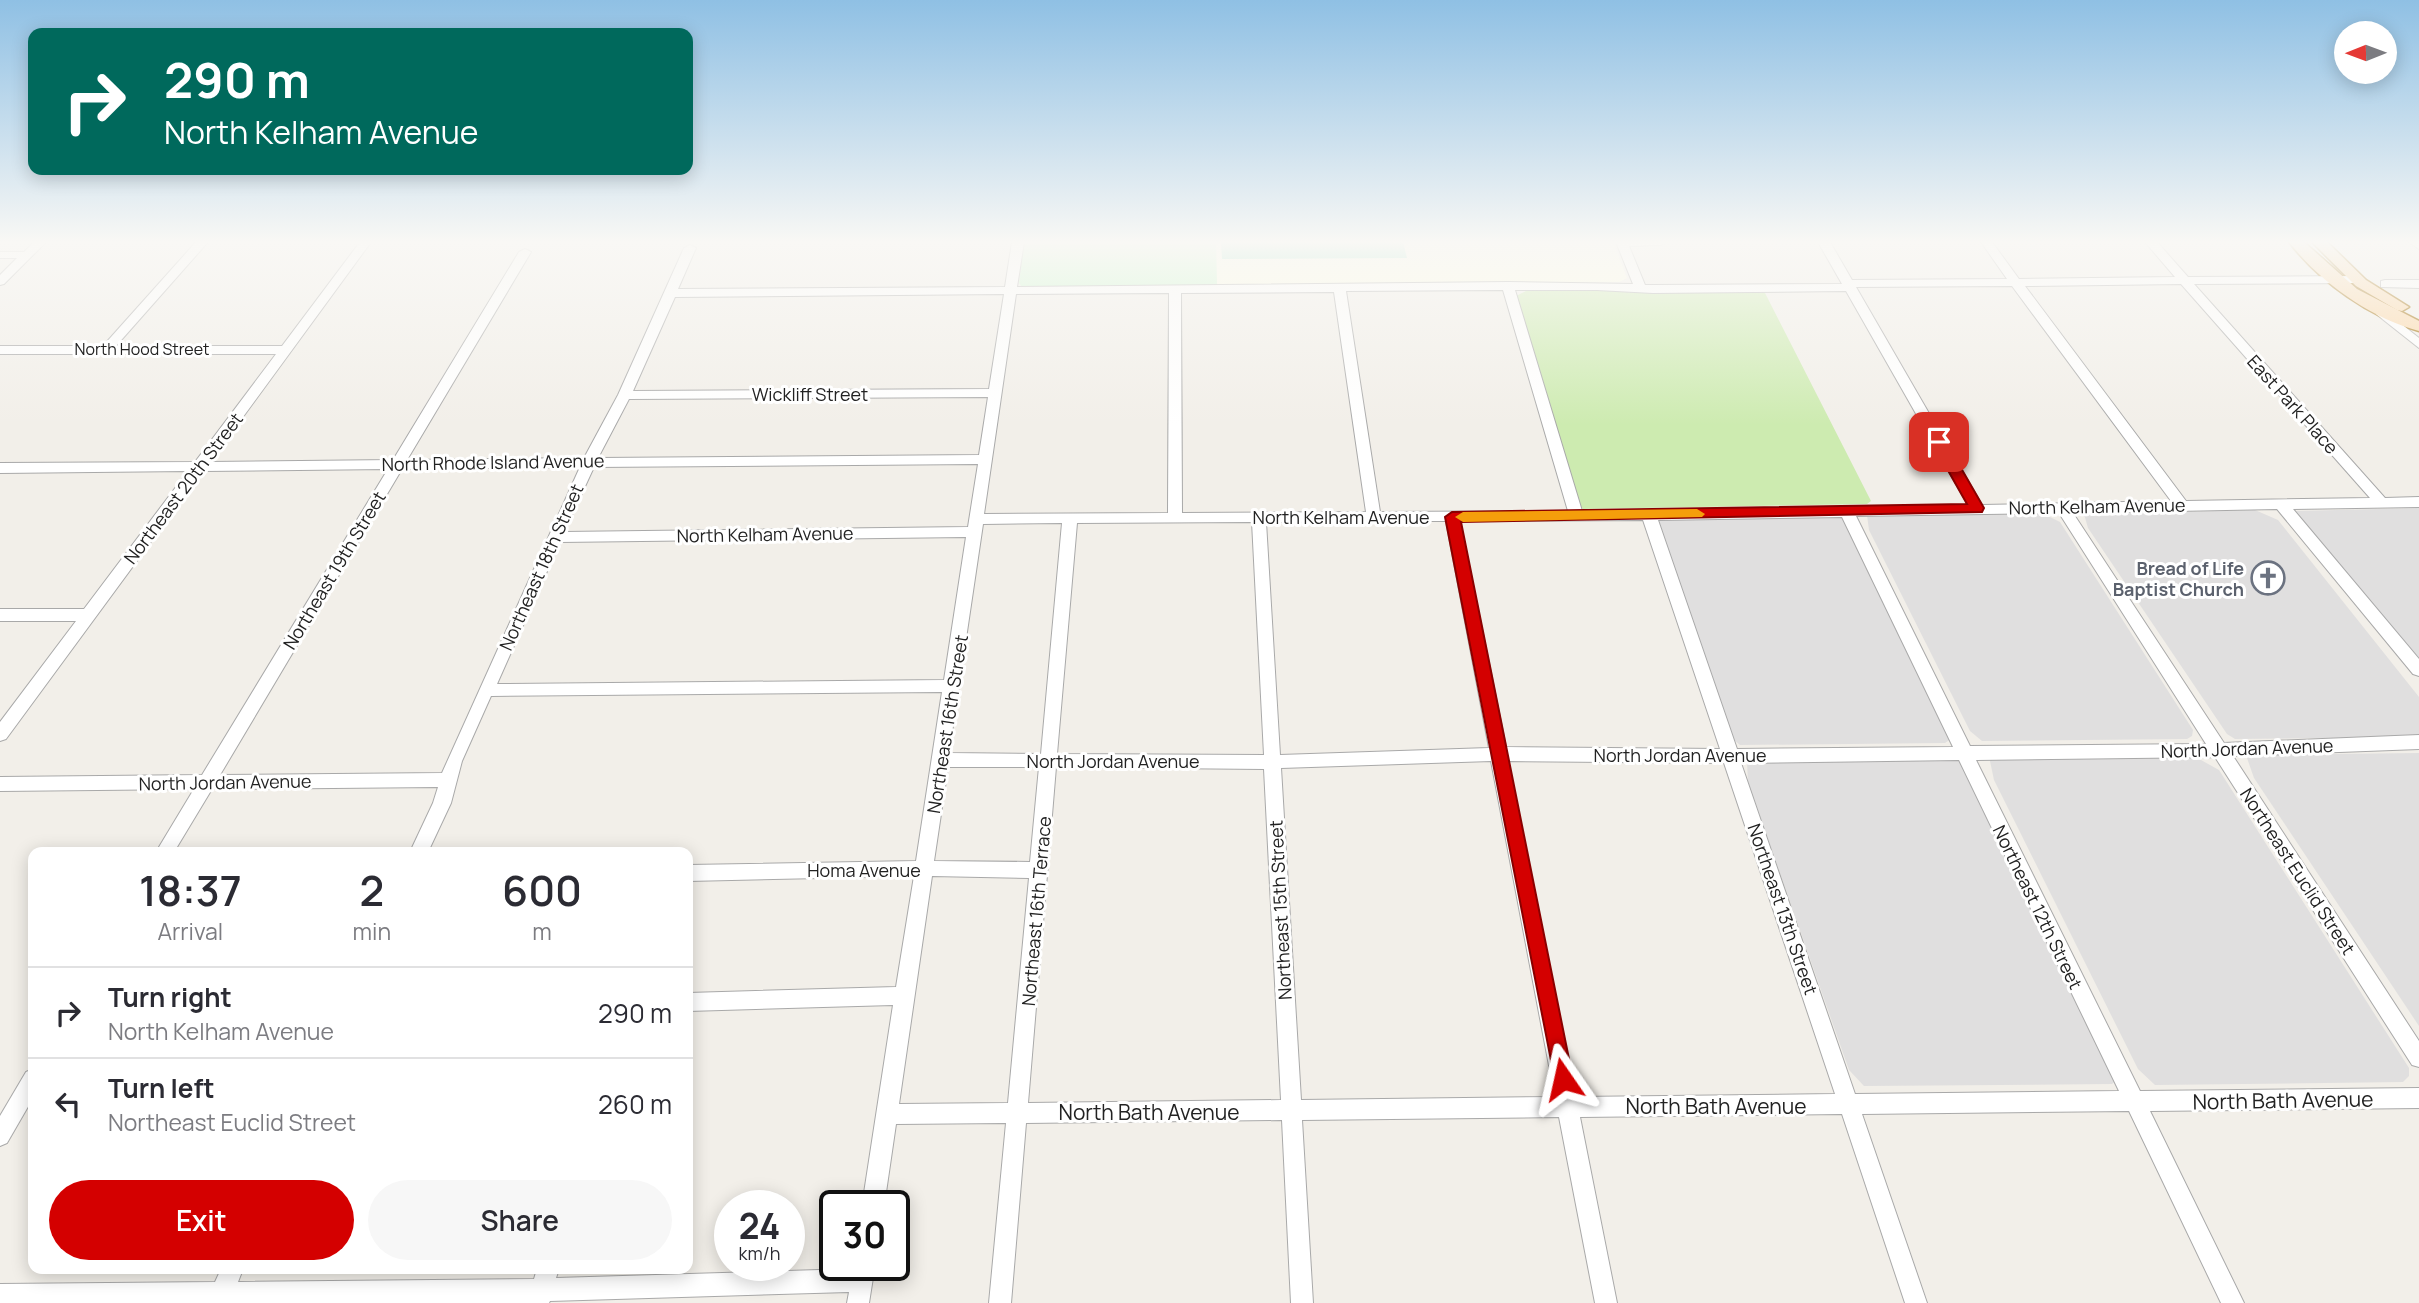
<!DOCTYPE html>
<style>
:root{--surface:#fff;--page:#f7f7f7;--text:#2b2b33;--muted:#7c7c81;--line:#e1e1e2;--accent:#d40000}
body{margin:0;font-family:Manrope,sans-serif;background:var(--page);color:var(--text);height:100vh;display:flex;flex-direction:column;font-size:26px;white-space:nowrap}
*{box-sizing:border-box;margin:0}
p{font-size:23px;color:var(--muted)}
.icon{flex:none;width:38px;height:38px;fill:none;stroke:currentColor;stroke-width:2;stroke-linecap:round;stroke-linejoin:round}
.map{position:relative;flex:1;overflow:hidden}
.drawer{position:absolute;left:28px;top:847px;width:665px;height:427px;display:flex;flex-direction:column;background:var(--surface);border-radius:14px;box-shadow:0 4px 18px #0003}
.drawer>*{flex:none}
.guide{position:absolute;left:28px;top:28px;width:665px;height:147px;border-radius:14px;box-shadow:0 4px 18px #0003;background:#00695c;color:#fff;overflow:hidden}
.needle{width:46px;rotate:269deg}
.tools{position:absolute;left:2334px;top:21px;display:grid;gap:14px}
.tools a{display:grid;place-items:center;width:63px;height:63px;border-radius:50%;background:var(--surface);box-shadow:0 4px 18px #0003;font-size:35px}
.speed{position:absolute;left:714px;top:1190px;display:flex;gap:14px;font-size:35px;font-weight:700;text-align:center}
.speed>*{display:grid;place-content:center;width:91px;height:91px;border-radius:50%;background:var(--surface);box-shadow:0 4px 18px #0003;line-height:1}
.speed small{font-size:18px;font-weight:400}
.speed .limit{border:4px solid #111;border-radius:10px;background:#fff;color:#111}
.pin{position:absolute;display:grid;place-items:center;width:60px;height:60px;color:#fff;margin:-30px;border-radius:14px;box-shadow:0 4px 10px #0006}
.me{position:absolute;width:77px;margin:-38px;rotate:349deg;stroke-linejoin:round;filter:drop-shadow(0 0 5px #0008)}
.turn{display:flex;align-items:center;gap:24px;height:147px;padding:0 21px;font-size:32px}
.turn .icon{width:91px;height:91px;stroke-width:2.5}
.turn b{display:block;font-size:49px;line-height:60px}
.eta{display:flex;justify-content:space-evenly;align-items:center;height:119px;text-align:center}
.eta b{font-size:42px;font-weight:600;line-height:49px}
.cta{display:flex;gap:14px;margin-top:auto;padding:14px 21px}
.cta a{flex:1;height:80px;border-radius:42px;background:var(--accent);color:#fff;font-size:28px;font-weight:600;line-height:80px;text-align:center}
.cta a+a{background:var(--page);color:var(--text)}
ul{padding:0;list-style:none}
li{display:flex;align-items:center;gap:21px;height:91px;padding:0 21px;border-top:2px solid var(--line)}
li div{flex:1}
li b{display:block;font-size:26px}
li em{font-style:normal}
.map>svg:first-child{display:block}
.residential{fill:#e0dfdf}
.education{fill:#ffffe5}
.grass{fill:#cdebb0}
.park{fill:#c8facc}
.pitch{fill:#88e0be}
.lines{fill:none;stroke-linecap:round;stroke-linejoin:round}
.minor-casing{stroke:#a9a9a9;stroke-width:2}
.major-casing{stroke:#a06b00;stroke-width:3}
.minor{fill:#fff;fill-rule:evenodd}
.major{fill:#fcd6a4;fill-rule:evenodd}
.route{fill:#d40000;stroke:#8a0000;stroke-width:2}
.slow{fill:#f59e0b}
.labels{text-anchor:middle;dominant-baseline:central;stroke-width:6;stroke-linejoin:round;paint-order:stroke}
.far-street-label{font-size:16px;fill:#222;stroke:#fff}
.street-label{font-size:18px;fill:#222;stroke:#fff}
.worship-label{font-size:18px;font-weight:bold;fill:#5b616d;stroke:#fff;text-anchor:end}
.near-street-label{font-size:21px;fill:#222;stroke:#fff}
</style>
<div class="map">
<svg width="2419" height="1303" viewBox="0 0 2419 1303">
<rect width="100%" height="100%" fill="#f2efe9"/>
<g class="residential">
<path d="M2419 508V667L2296 511Z"/>
<path d="M2255 510 2278 520 2419 697V737L2235 739 2227 734 2088 528 2084 514Z"/>
<path d="M2038 511 2060 522 2193 730 2192 736 2187 739 1982 741 1970 731 1869 530 1867 515Z"/>
<path d="M1840 516 1847 520 1951 739 1945 743 1740 745 1734 740 1657 523 1659 518Z"/>
<path d="M2419 753V1026L2254 778 2247 758 2250 755Z"/>
<path d="M2192 755 2219 770 2409 1068V1076L2403 1082 2155 1085 2138 1069 1994 780 1990 761 1993 758Z"/>
<path d="M1960 759 2119 1078 2112 1084 1864 1086 1849 1070 1748 782 1747 762Z"/>
</g>
<path class="education" d="M1216 242H1613L1627 278 1619 282 1217 286Z"/>
<path class="grass" d="M1595 290 1638 293H1765L1871 501 1867 504 1583 509 1578 505 1516 296 1526 291Z"/>
<path class="park" d="M1024 242H1216L1217 286 1022 287 1019 283Z"/>
<path class="pitch" d="M1221 242H1403L1407 258 1222 259Z"/>
<g class="lines">
<defs>
<g id="minor">
<path d="M34 242H46L4 284 0 285V275L17 258H0V252H24Z"/>
<path d="M196 242H208L116 346H282L360 242H371L210 462 393 460 519 252 525 249 531 252 407 460 584 458 618 395 684 248 690 245 696 248 678 289 1005 287 1012 242H1024L1017 287 1508 282 1633 284 1616 242H1666L1661 245 1629 246 1645 285H1653L1842 284 1818 242H1830L1852 280 2007 279 1981 242H1992L2019 279 2175 277 2145 242H2157L2188 277 2360 276 2362 279 2356 283 2194 284 2385 498 2419 497V507L2293 509 2419 659V676L2413 674 2277 509 2073 513 2224 743 2419 735V749L2233 756 2419 1041V1067L2412 1065 2215 757 1976 760 2140 1091 2419 1088V1108L2150 1111 2244 1303H2221L2129 1111 1862 1114 1927 1303H1905L1842 1114 1580 1117 1617 1303H1595L1559 1117 1302 1120 1313 1303H1291L1282 1120 1026 1123 1011 1303H989L1006 1123 896 1124 884 1206H862L893 1005 688 1011V993L896 987 914 876 688 881V865L916 861 942 692 491 696 462 761 451 803 428 852H410L433 803 438 787 212 789 174 852H156L194 789 0 791V777L202 775 388 469 203 471 6 739 0 741V722L76 621H0V609H84L188 471 0 473V463L195 462 276 354H0V346H103ZM2181 284 2370 498 2186 501 2025 286ZM2012 286 2171 501 1982 505 1856 287ZM1503 290 1568 511 1380 512 1346 291ZM1515 290H1597L1653 293 1846 291 1968 505 1582 511ZM1334 292 1366 512 1182 513 1181 293ZM1169 293 1168 513 984 514 1016 294ZM1004 294 989 389 633 391 675 297ZM988 397 979 455 598 458 629 399ZM978 464 968 527 564 532 594 467ZM580 467 442 773 220 775 402 469ZM2059 513 2206 744 1970 746 1856 516ZM1842 517 1953 747 1737 749 1658 520ZM1643 520 1720 749 1506 747 1460 521ZM1379 521H1446L1489 748 1280 755 1266 522ZM1252 522 1264 755 1057 754 1077 523ZM1062 523 1041 754 949 753 983 524ZM966 537 944 680 497 684 560 542ZM1959 760 2119 1091 1855 1094 1741 763ZM1491 761 1555 1097 1301 1100 1281 768ZM1508 761 1724 763 1835 1094 1576 1097ZM948 767H1039L1030 862 934 861ZM1056 767 1264 769 1281 1100 1028 1103ZM932 876 1029 878 1008 1103 899 1104Z"/>
<path d="M2409 242H2419V249Z"/>
<path d="M2385 280H2419V288L2381 287V281Z"/>
<path d="M2380 307 2419 338V348L2376 314V308Z"/>
<path d="M33 1069V1098L7 1143 0 1146V1116L26 1072Z"/>
<path d="M853 1265H875L869 1303H847L849 1292 550 1301 549 1303H0V1284L215 1282 221 1269H243L238 1282 534 1279 537 1269H559L556 1278 852 1269Z"/>
</g>
<g id="major">
<path d="M2289 242H2304L2357 289 2419 321V331C2370 318 2320 282 2289 242Z"/>
<path d="M2312 242H2327L2366 280 2409 307 2402 311 2397 310 2356 286Z"/>
</g>
</defs>
<use href="#minor" class="minor-casing"/>
<use href="#major" class="major-casing"/>
<use href="#minor" class="minor"/>
<use href="#major" class="major"/>
</g>
<linearGradient id="sky" x2="0" y2="1"><stop stop-color="#8fc0e4"/><stop offset="0.57" stop-color="#f9f8f5"/><stop offset="1" stop-color="#f9f8f5" stop-opacity="0"/></linearGradient>
<rect width="2419" height="425" fill="url(#sky)"/>
<path class="route" d="M1939 438 1946 442 1984 508 1982 512 1461 522 1573 1079 1570 1086 1563 1089 1556 1086 1445 517 1452 512 1967 504 1932 442Z"/>
<path class="slow" d="M1697 509 1705 514 1702 517 1463 522 1455 517 1463 512Z"/>
<defs>
<symbol id="church-ring" viewBox="-11 -11 22 22"><circle r="9.5" fill="#fff" stroke="#6b7280" stroke-width="1.5"/><path d="M-1.2-6h2.4v3.5h3.3v2.4h-3.3V6h-2.4V-.1h-3.3v-2.4h3.3Z" fill="#6b7280"/></symbol>
</defs>
<g fill-rule="evenodd">
<use href="#church-ring" x="2249" y="559" width="38" height="38"/>
</g>
<g class="labels">
<g class="far-street-label">
<text x="142" y="349">North Hood Street</text>
</g>
<g class="street-label">
<text x="810" y="394">Wickliff Street</text>
<text transform="translate(2293 404) rotate(48)">East Park Place</text>
<text transform="translate(493 462) rotate(-1)">North Rhode Island Avenue</text>
<text transform="translate(183 488) rotate(-53)">Northeast 20th Street</text>
<text transform="translate(2097 506) rotate(-1)">North Kelham Avenue</text>
<text x="1341" y="517">North Kelham Avenue</text>
<text transform="translate(765 534) rotate(-1)">North Kelham Avenue</text>
<text transform="translate(541 567) rotate(-66)">Northeast 18th Street</text>
<text transform="translate(334 570) rotate(-59)">Northeast 19th Street</text>
<text transform="translate(947 724) rotate(-81)">Northeast 16th Street</text>
<text transform="translate(2247 748) rotate(-2)">North Jordan Avenue</text>
<text x="1680" y="755">North Jordan Avenue</text>
<text x="1113" y="761">North Jordan Avenue</text>
<text transform="translate(225 782) rotate(-1)">North Jordan Avenue</text>
<text x="864" y="870">Homa Avenue</text>
<text transform="translate(2298 871) rotate(57)">Northeast Euclid Street</text>
<text transform="translate(2038 907) rotate(64)">Northeast 12th Street</text>
<text transform="translate(1783 909) rotate(71)">Northeast 13th Street</text>
<text transform="translate(1280 910) rotate(-93)">Northeast 15th Street</text>
<text transform="translate(1036 911) rotate(-85)">Northeast 16th Terrace</text>
</g>
<g class="worship-label">
<text x="2244" y="568">Bread of Life<tspan x="2244" dy="21">Baptist Church</tspan></text>
</g>
<g class="near-street-label">
<text transform="translate(2283 1100) rotate(-1)">North Bath Avenue</text>
<text x="1716" y="1106">North Bath Avenue</text>
<text x="1149" y="1112">North Bath Avenue</text>
</g>
</g>
</svg>
<div class="tools">
<a><svg class="needle" viewBox="-14 -14 28 28"><path d="M0-13l5 13h-10z" fill="#e53935"/><path d="M0 13l5-13h-10z" fill="#7c7c81"/></svg></a>
</div>
<div class="speed"><div>24<small>km/h</small></div><div class="limit">30</div></div>
<div class="pin" style="left:1939px;top:442px;background:#d93025"><svg class="icon" aria-label="arrive" viewBox="0 0 24 24"><path d="M6 21V4h12l-3 4 3 4H6"/></svg></div>
<svg class="me" style="left:1563px;top:1079px" viewBox="-20 -20 40 40"><path d="M0-17L14 15 0 8-14 15z" fill="#d40000" stroke="#fff" stroke-width="4"/></svg>
<div class="guide">
<div class="turn"><svg class="icon" aria-label="right" viewBox="0 0 24 24"><path d="M7 20v-9h11M14 6l5 5-5 5"/></svg><div><b>290 m</b>North Kelham Avenue</div></div>
</div>
<section class="drawer">
<div class="eta">
<div><b>18:37</b><p>Arrival</p></div>
<div><b>2</b><p>min</p></div>
<div><b>600</b><p>m</p></div>
</div>
<ul>
<li><svg class="icon" aria-label="right" viewBox="0 0 24 24"><path d="M7 20v-9h11M14 6l5 5-5 5"/></svg><div><b>Turn right</b><p>North Kelham Avenue</p></div><em>290 m</em></li>
<li><svg class="icon" aria-label="left" viewBox="0 0 24 24"><path d="M17 20v-9H6M10 6l-5 5 5 5"/></svg><div><b>Turn left</b><p>Northeast Euclid Street</p></div><em>260 m</em></li>
</ul>
<div class="cta"><a>Exit</a><a>Share</a></div>
</section>
</div>
